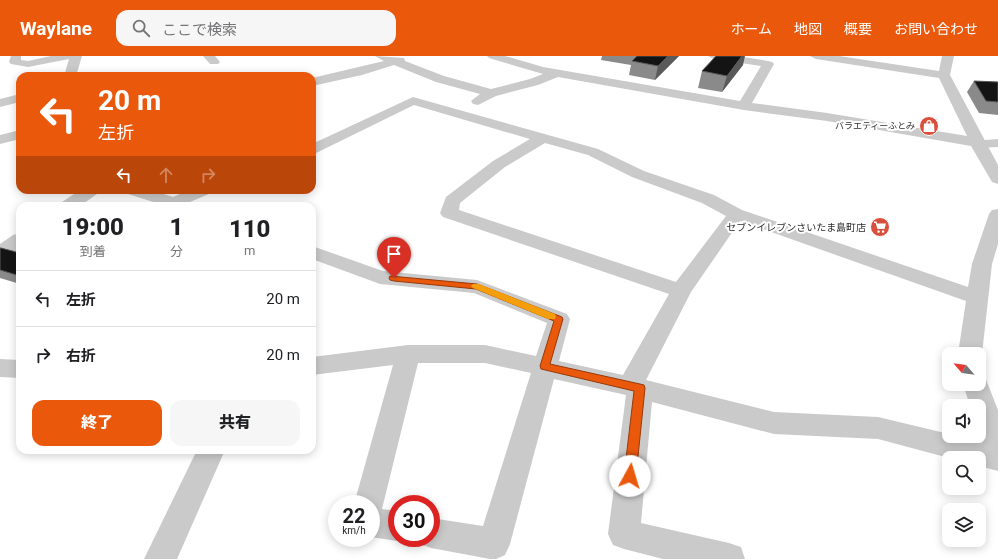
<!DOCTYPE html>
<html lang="ja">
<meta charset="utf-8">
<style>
:root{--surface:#fff;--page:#f6f6f6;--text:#202124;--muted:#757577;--line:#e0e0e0;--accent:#ea580c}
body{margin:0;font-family:Roboto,"Noto Sans JP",sans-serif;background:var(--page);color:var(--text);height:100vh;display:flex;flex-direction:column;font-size:15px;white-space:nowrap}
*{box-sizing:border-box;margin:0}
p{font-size:13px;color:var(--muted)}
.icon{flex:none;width:22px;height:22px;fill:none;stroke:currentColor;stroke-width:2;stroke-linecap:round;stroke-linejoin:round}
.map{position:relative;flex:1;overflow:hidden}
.side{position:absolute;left:16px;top:146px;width:300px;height:252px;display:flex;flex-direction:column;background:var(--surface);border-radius:12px;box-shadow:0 2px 10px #0003}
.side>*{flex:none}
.hud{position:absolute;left:16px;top:16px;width:300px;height:122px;border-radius:12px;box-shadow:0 2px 10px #0003;background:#ea580c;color:#fff;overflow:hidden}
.needle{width:26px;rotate:298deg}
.tools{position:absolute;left:942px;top:291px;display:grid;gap:8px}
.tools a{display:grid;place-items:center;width:44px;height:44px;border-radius:8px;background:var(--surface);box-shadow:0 2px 10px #0003;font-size:20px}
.speed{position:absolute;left:328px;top:439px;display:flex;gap:8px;font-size:20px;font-weight:700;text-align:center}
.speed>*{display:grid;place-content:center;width:52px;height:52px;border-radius:50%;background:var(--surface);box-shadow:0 2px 10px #0003;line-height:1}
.speed small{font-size:10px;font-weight:400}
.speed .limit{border:6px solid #d22;background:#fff;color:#111}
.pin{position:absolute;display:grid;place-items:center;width:34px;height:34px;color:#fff;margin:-41px -17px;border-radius:50% 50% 50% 0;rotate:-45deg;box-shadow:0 0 4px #0007}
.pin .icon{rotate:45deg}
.me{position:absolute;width:44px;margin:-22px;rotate:6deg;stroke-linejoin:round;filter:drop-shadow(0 0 3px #0008)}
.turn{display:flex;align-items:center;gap:14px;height:84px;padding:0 16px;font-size:18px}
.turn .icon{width:52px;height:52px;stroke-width:2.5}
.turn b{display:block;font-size:28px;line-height:34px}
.lanes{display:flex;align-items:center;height:38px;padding:0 16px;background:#0003;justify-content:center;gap:20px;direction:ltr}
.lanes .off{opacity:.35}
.eta{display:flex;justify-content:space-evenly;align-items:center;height:68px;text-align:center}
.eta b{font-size:24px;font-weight:800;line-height:28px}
.action{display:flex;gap:8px;margin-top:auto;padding:8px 16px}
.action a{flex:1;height:46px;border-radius:12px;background:var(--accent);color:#fff;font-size:16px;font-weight:800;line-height:46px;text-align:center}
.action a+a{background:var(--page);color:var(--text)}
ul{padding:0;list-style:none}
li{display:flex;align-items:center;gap:12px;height:56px;padding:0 16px;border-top:1px solid var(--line)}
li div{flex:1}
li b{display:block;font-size:15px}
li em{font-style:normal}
header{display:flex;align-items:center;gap:24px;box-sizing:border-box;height:56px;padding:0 20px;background:var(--accent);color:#fff}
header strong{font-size:19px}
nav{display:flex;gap:22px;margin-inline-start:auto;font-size:14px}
.search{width:280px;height:36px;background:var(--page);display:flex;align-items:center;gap:10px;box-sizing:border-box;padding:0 14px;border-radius:12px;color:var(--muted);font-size:15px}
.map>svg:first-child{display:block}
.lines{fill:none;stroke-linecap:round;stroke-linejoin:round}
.minor{fill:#cacaca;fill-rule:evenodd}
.tertiary{fill:#cacaca;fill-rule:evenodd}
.wall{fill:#8a8a8a}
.shaded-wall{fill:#5a5a5a}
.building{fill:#141414;stroke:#5a5a5a}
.route{fill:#ea580c;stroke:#983908}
.slow{fill:#f59e0b}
.labels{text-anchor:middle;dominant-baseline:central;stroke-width:4;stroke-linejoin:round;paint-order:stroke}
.far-poi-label{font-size:9px;fill:#2d2d2d;stroke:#fff;text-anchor:end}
.poi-label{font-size:10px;fill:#2d2d2d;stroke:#fff;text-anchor:end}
</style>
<header>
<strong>Waylane</strong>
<div class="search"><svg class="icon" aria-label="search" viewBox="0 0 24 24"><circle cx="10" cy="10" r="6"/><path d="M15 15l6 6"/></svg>ここで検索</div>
<nav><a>ホーム</a><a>地図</a><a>概要</a><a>お問い合わせ</a></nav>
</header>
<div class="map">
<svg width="998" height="503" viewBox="0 0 998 503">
<rect width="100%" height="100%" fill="#fff"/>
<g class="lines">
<g class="minor">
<path d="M11 0H21V4L28 5 51 0H82L76 20H64L69 3 28 11 11 8 9 6Z"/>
<path d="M203 0H215L220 6 218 8H210Z"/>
<path d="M375 0 404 2 405 5 444 20 491 33 530 23 543 18 489 2 487 0H505L543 11 740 45 761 10 714 3 708 0H737L768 5 772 6 774 8 752 47 827 57 967 80 939 22 816 3 810 0H839L939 15 942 0H954L950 19 998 109V128L992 126 971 90 827 65 744 54 558 21 538 29 496 40 478 49 473 48 471 45 480 38 436 26 394 9 362 19 312 30V22L384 5Z"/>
<path d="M20 38V46L0 51V43Z"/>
<path d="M413 41 598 93 644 115 714 139 742 154 968 231 972 208 989 158 992 154 998 153V188L992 208 982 298 979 303V298H958L966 245 740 165 691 236 646 324 774 356 878 361 949 378V380H955L982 387 979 377V350H970L963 328H979V319L985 321 998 354V415L979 410V402H949L878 383 774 378 652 346 641 467 729 487 741 491 745 503H663L624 493 613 489 608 478 626 339 554 323 510 488 505 499 496 503H490L431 492 420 488 417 482H431V462L483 470 531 317 485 307H418L382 453 397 455V482H405L397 485 371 481V448H354L393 309 312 319V301L408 289H485L536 300 547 267 474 237 380 228 312 203V190L383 215 477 224 567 258 570 263 559 305 623 319 669 238 443 161 440 157 446 141 493 105 530 83 414 49 312 99V88ZM545 87 588 99 632 121 702 147 726 160 676 226 459 154 460 147 505 111Z"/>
<path d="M20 74V83L0 88V79Z"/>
<path d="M80 134H99L97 138 80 150H59L62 146Z"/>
<path d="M126 134H151L173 141 189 134H211L209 138 190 146 193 150H166L128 138Z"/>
<path d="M20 177V192L7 201 0 203V188L13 179Z"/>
<path d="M0 303 20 304V322L0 321Z"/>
<path d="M197 394H225L177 503H144Z"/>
</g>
<path class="tertiary" d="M998 83V91L978 92 973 91 971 88 973 85Z"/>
</g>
<g class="wall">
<path d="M602 0H679L655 24 629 19 631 9 601 4Z"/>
<path d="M743 9 722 36 698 32 702 15Z"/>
<path d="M974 25 998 26V59L979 57 967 36Z"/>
<path d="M0 192 20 197V228L0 222Z"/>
</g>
<g class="shaded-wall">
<path d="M668 0H679L655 24 658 10Z"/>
<path d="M742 0H745L743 9 722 36 727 20Z"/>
</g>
<g class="building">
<path d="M637 0H668L658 10 632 5Z"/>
<path d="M716 0H742L727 20 702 15Z"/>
<path d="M974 25 998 26V46L986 45Z"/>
<path d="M0 192H1L20 197V220L0 214Z"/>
</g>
<path class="route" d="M390 220 477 228 562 261 563 263 550 308 640 328 644 329 645 332 636 420 635 424 630 425 626 424 624 420 634 335 541 313 540 310 554 265 476 233 394 225 390 224 389 222Z"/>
<path class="slow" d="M473 228H479L555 258 556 260 555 263H548L473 232 471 230Z"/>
<defs>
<symbol id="shop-disc" viewBox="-11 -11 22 22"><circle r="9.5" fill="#d8503b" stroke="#fff"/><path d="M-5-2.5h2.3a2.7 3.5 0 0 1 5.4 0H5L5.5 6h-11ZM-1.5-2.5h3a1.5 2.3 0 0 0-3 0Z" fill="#fff"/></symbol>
<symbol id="supermarket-disc" viewBox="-11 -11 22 22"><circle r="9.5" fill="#d8503b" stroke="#fff"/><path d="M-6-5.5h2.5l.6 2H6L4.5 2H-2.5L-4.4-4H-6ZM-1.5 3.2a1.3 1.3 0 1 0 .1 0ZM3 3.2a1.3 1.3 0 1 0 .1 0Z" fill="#fff"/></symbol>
</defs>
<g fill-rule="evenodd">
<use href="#shop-disc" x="918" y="59" width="22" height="22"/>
<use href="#supermarket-disc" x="869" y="160" width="22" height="22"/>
</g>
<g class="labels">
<g class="far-poi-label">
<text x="915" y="70">バラエティーふとみ</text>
</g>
<g class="poi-label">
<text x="866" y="171">セブンイレブンさいたま島町店</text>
</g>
</g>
</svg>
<div class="tools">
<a><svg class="needle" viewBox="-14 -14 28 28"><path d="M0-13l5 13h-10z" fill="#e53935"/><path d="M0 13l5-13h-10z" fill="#757577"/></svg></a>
<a><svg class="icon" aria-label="sound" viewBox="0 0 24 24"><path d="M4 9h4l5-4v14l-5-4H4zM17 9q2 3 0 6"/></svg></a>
<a><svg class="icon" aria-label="search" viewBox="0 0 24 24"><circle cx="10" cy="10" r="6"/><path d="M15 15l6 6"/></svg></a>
<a><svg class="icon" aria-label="layers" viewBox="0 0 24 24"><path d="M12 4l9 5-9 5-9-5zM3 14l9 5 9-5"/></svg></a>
</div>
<div class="speed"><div>22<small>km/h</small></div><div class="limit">30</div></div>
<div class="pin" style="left:394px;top:222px;background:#d93025"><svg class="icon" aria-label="arrive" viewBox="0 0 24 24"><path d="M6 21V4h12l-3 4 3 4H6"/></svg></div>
<svg class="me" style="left:630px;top:420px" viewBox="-20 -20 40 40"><circle r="19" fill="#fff"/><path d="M0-13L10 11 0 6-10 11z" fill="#ea580c"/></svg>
<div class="hud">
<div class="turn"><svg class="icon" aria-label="left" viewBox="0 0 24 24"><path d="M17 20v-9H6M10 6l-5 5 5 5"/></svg><div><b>20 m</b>左折</div></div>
<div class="lanes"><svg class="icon" aria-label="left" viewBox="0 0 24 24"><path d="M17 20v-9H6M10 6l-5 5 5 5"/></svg><svg class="icon off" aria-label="ahead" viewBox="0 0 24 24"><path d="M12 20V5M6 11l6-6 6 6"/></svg><svg class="icon off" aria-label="right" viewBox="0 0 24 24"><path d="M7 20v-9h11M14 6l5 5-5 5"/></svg></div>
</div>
<section class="side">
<div class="eta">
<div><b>19:00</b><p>到着</p></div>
<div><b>1</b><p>分</p></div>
<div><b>110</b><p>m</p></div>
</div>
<ul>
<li><svg class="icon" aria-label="left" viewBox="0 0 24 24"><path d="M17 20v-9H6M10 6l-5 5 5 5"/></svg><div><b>左折</b></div><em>20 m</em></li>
<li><svg class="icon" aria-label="right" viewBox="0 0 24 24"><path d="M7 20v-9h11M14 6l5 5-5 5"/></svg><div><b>右折</b></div><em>20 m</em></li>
</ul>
<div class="action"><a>終了</a><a>共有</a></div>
</section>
</div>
